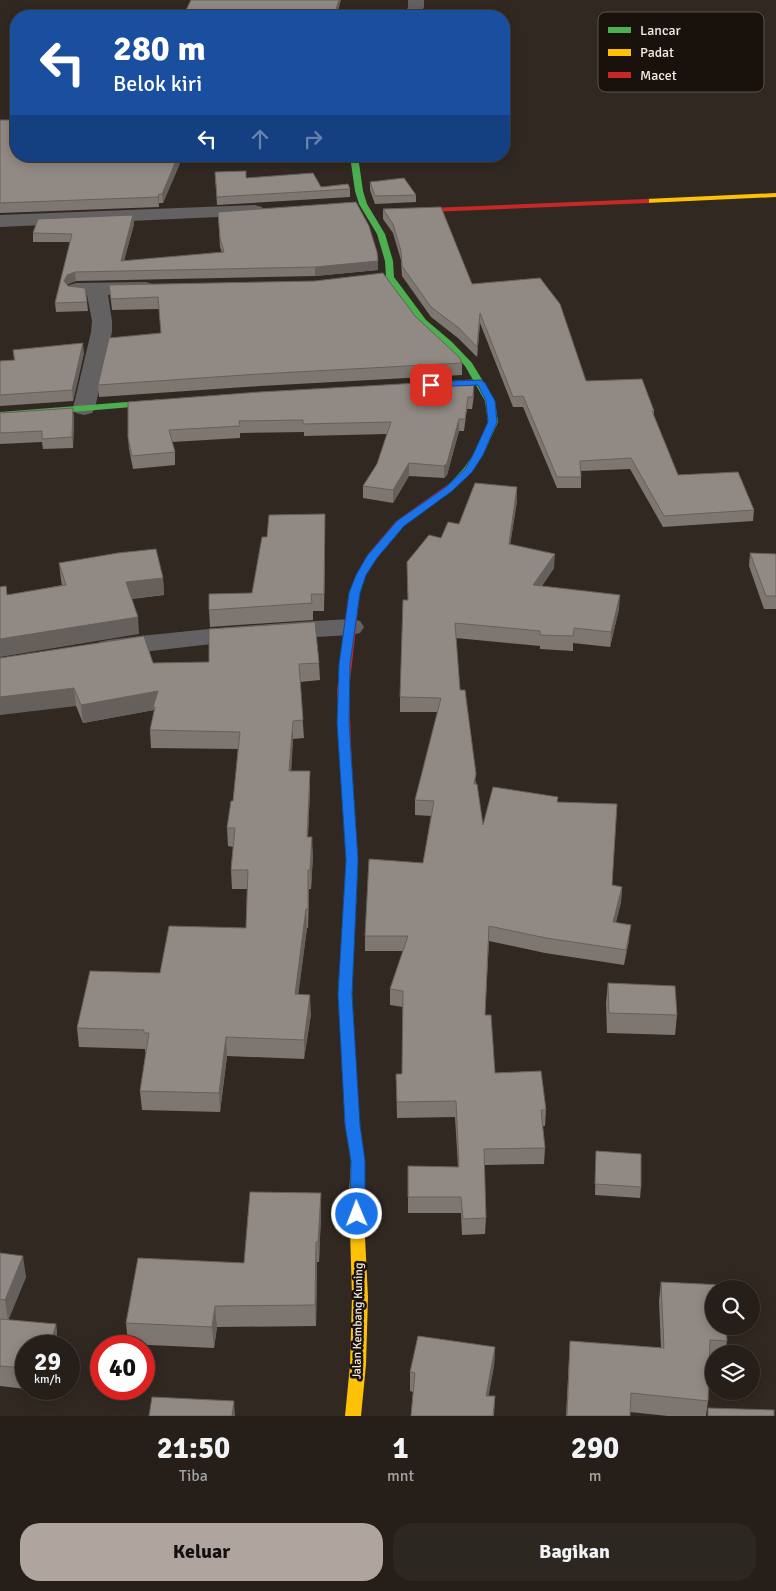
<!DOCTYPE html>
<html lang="id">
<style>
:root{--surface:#251e19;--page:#2d2722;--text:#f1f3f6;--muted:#a3a2a2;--line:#423c38;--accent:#b0a59e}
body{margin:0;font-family:Signika,sans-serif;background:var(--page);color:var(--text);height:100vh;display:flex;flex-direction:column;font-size:19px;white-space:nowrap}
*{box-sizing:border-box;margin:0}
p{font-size:16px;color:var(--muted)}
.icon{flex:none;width:28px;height:28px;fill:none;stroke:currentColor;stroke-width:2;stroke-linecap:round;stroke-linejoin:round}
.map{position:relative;height:1416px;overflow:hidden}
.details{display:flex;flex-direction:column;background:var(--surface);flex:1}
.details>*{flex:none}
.top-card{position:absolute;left:10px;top:10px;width:500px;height:152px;border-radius:20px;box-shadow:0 2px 12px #0003,0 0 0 1px var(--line);background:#1a4fa0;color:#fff;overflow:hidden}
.controls{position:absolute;left:705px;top:1280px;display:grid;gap:10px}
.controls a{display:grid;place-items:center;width:55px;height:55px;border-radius:50%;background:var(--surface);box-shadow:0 2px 12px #0003,0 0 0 1px var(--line);font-size:25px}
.speed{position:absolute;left:15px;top:1335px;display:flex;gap:10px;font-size:25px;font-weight:700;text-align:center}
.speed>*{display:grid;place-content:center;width:65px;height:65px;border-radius:50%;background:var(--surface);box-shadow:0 2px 12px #0003,0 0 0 1px var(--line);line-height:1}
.speed small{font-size:12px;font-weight:400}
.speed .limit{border:8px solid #d22;background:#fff;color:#111}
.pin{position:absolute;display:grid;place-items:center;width:42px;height:42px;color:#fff;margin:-21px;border-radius:10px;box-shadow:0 2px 8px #0006}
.me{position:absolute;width:55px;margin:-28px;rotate:359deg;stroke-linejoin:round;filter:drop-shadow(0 0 4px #0008)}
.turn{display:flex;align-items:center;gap:18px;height:105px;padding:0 20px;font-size:22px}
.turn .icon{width:65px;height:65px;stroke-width:2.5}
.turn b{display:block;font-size:35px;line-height:42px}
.lanes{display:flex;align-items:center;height:48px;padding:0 20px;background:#0003;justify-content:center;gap:25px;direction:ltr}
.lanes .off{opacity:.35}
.eta{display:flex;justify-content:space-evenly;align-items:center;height:85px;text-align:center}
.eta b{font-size:30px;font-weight:800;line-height:35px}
.action{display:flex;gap:10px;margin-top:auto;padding:10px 20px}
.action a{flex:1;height:58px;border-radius:20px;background:var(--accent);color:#111;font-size:20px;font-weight:800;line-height:58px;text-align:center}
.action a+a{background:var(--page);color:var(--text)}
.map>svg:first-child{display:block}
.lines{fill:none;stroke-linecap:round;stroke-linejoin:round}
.street{fill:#646162;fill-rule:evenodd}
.fast{fill:#4caf50;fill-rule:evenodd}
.slow{fill:#ffc107;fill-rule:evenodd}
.jam{fill:#c62828;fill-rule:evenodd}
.wall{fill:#7d7671}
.shaded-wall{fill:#66605c}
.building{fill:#918983;stroke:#66605c}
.route{fill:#1a73e8;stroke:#114b97}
.labels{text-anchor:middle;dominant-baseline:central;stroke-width:5;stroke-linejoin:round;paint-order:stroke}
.street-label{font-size:12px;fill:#f4e9e1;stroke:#19120c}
.key{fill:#19120c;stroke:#5b524c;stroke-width:1}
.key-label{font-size:14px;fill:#f4e9e1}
</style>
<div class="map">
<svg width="776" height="1416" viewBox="0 0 776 1416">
<rect width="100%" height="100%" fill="#312821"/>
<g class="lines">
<g class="street">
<path d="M408 0H424V7L419 16H403L408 7Z"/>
<path d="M255 205 262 207 265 211 262 215 0 227V215Z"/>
<path d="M146 282 153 284 156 288 153 292 108 295 112 321V332L95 408 92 413 84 415 76 413 73 408 91 332 92 321 87 295 69 293 66 289 69 285 76 283Z"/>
<path d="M351 619 360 621 364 627 360 633 351 635 229 642 108 656 99 654 95 648 99 642 108 640C189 630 270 623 351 619Z"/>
</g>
<g class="fast">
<path d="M350 156H358L363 191 367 204 385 234 393 261 394 277 426 320 452 342 472 363 495 401 498 422 483 455 471 472 460 483 457 484 452 481 464 468 473 455 488 422 485 401 465 366 446 346 420 324 386 277 385 261 377 234 359 204 355 191Z"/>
<path d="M165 399 170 402 168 404 0 418V412Z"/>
<path d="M346 764 352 768 358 860 352 994 358 1098 356 1102 351 1103 346 1102 344 1098 338 994 346 860 340 768Z"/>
</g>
<g class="slow">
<path d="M776 193V197L646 203 642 201 646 199Z"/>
<path d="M351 1093 356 1094 358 1098 359 1125 365 1161 363 1197 368 1297 366 1365 361 1416H345L350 1365 352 1297 349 1197 351 1161 345 1125 344 1098 346 1094Z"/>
</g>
<g class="jam">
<path d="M646 199H649V203L405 213 401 211 405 209Z"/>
<path d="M457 478 462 481 452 491 404 525 376 557 366 575 360 593 349 690 352 768 346 772 342 771 340 768 337 690 350 593 356 575 368 554 396 521Z"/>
</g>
</g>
<g class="wall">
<path d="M0 120 16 156H183L163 203H159V207L0 213Z"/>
<path d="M215 172 246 178 321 187 350 189V197L217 205Z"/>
<path d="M370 182 416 195V202L375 204 370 190Z"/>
<path d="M383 209 586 381 654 411V417L678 475 754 510 753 521 663 527 630 469 581 471V488H557L523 407H513L480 323 477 357 458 338 431 317 402 276 401 260 393 233 383 219Z"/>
<path d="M218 212 378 261V270L315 276 76 281 68 284 67 285 87 302 88 311 56 312 55 303 70 242H33V233L133 215 134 224 124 261 222 253 220 247Z"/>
<path d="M109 285 415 316 462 363V375L260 386 99 397 98 385 161 333 159 309 112 310Z"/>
<path d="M13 350 84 353 73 401 0 406V361L14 360Z"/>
<path d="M474 395 472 409H467L464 431H459L447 475 444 478 409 476 393 503 363 498V486L377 464 387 434 304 436V432L240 433V438L172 442 175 452V465L133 469 129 449 128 437V402Z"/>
<path d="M0 413 74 418 73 448 43 449 42 442 0 444Z"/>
<path d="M517 501 510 545 554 568 542 586 619 609 610 647 573 643V651L540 649V646L456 638 460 690 483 825 558 802 612 885 622 887 621 902 616 922 629 940 624 965 545 953 489 941 485 1015 495 1073 546 1110 545 1126H542L545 1148 544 1164 484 1165 486 1218 485 1234 462 1235 461 1213H408V1166L458 1167 455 1117 397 1118 396 1074H402L403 1007 390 1005V989L403 951H365V936L423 863 431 816 415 815V800L438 712H400V697L408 600 407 562 441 538 459 524Z"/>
<path d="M325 530 324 611H313V620L210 627 209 610 252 593 267 537Z"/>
<path d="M750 553 776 554V609H764L749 566Z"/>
<path d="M59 563 163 578 164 595 132 599 139 634 7 595 62 585 61 580Z"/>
<path d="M0 658 153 663H319L320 680 300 682 304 738 293 739 291 771H310V789L308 837 313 855 311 889H309L308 928H307L298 994 311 1014 304 1059 227 1056 220 1112 142 1110 140 1091 146 1052H145V1049L79 1047 77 1028 160 973 246 928 247 889H232L231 870 233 847 228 846 227 828 233 801 238 749 151 748 150 730 154 712V710L83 723 76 706Z"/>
<path d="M608 983 677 1015 675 1035 607 1033 606 1003Z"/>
<path d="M596 1151 641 1187 640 1198 595 1195Z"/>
<path d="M321 1214 319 1262H317L316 1326 217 1327 214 1348 128 1344 126 1323 244 1263Z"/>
<path d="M0 1253 26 1277 8 1320 56 1324 58 1346H26V1389L0 1386Z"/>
<path d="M661 1282 727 1341 725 1354H714V1359H710L708 1401 706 1416H668L630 1412V1416H566L570 1341 661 1348 659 1301Z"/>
<path d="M495 1347 494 1366 488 1396H495L494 1416H411L413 1392 410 1391V1372Z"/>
<path d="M27 1389H46V1391Z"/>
</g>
<g class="shaded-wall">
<path d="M339 0H341L337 16H334Z"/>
<path d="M178 156H183L163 203 162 194Z"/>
<path d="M159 194V207L158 197Z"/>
<path d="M133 215 134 224 121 270V261Z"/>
<path d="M378 261V270L315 276V267Z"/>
<path d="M75 272 76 281 68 284 64 290V281L67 275Z"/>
<path d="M480 313V323L477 357V347Z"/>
<path d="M83 343 84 353 73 401 72 390Z"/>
<path d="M73 408 74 418 73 448 72 437Z"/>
<path d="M459 419V431L447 475 444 478V466Z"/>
<path d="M409 463V476L393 503V490Z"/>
<path d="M517 487V501L508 558 509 544Z"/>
<path d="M325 514V530L324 611V594Z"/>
<path d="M555 554 554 568 533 599V585Z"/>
<path d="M163 578 164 595 128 599 126 582Z"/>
<path d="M620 595 619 609 610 647 611 632Z"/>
<path d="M138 617 139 634 0 657V639Z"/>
<path d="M74 688 76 706 0 715V697Z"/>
<path d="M158 691 153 707 154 710 83 723 81 705Z"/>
<path d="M293 721V739L290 789 289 771Z"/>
<path d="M310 771V789L307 855V837Z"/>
<path d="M312 837 313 855 311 889 310 870Z"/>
<path d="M308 870 309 889 308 928Z"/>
<path d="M622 887 621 902 612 937 613 922Z"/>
<path d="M306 909 307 928 296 1013 295 994Z"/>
<path d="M631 925 629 940 624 965 626 950Z"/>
<path d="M310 995 311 1014 304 1059V1040Z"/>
<path d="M226 1037 227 1056 220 1112 219 1093Z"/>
<path d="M321 1193V1214L319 1262 318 1242Z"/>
<path d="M316 1242 317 1262 316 1326 315 1305Z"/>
<path d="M23 1256 26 1277 8 1321 5 1300Z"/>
<path d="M215 1306 217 1327 214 1348 212 1327Z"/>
<path d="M56 1324 58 1346H50Z"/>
<path d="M495 1347 494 1366 485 1415 486 1396Z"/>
<path d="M234 1401 235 1416H232Z"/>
</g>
<g class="building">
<path d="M191 0H339L334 16H183Z"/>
<path d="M0 120H16V156H178L162 194H159L158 197 0 203Z"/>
<path d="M246 171V178L313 173 321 187 348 184 350 189 217 197 215 172Z"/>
<path d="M404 178 416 195 375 196 370 182Z"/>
<path d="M356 202 369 226 377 252 378 261 315 267 75 272 67 275 64 281 68 286 85 288 87 302 55 303 72 234 33 233 38 219 133 215 121 261 224 252 220 238 218 212Z"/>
<path d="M441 207 472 284 540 278 560 304 586 381 642 379 654 411H652L678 475 738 472 754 510 664 516 631 458 580 461 581 477H557L523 396 513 397 480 313 477 347 459 328 431 307 402 266 401 251 393 224 383 209Z"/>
<path d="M383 273 415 316 459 357 462 363 259 374 98 385 109 338 161 333 158 297 111 299 109 285 315 281Z"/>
<path d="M83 343 72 390 0 395V361L15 360 13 350Z"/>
<path d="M472 380 474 383 473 397H468L465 419H459L447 463 444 466 409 463 393 490 363 486 377 464 391 422 303 424V420L239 421 240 426 169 430 175 452 132 456 128 437V402L260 392Z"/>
<path d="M73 408 72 437 42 439V431L0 433V413Z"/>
<path d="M475 483 517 487 509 544 555 554 533 585 620 595 611 632 574 628 573 636 540 635V631L455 623 460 690H465L476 774 474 784H477L483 825 493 787 558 797 557 802 617 804 612 885 622 887 613 922 631 925 626 950 546 938 489 926 485 1015H491L495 1073 541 1071 546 1110H541L545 1148 484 1149 486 1218 463 1219 461 1197H408V1166L459 1167 456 1101 397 1102 396 1074H402L403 991 390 989 408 936H365L369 859 423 863 434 801 415 800 441 698 400 697 403 600H408L407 562 429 535 441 538 448 522 459 524Z"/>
<path d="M325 514 324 594H311L312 603 209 610V594L252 593 262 537H267L269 515Z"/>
<path d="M156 549 163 578 126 582 138 617 0 639V587L6 586 7 595 66 585 59 563 118 553Z"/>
<path d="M750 553 776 554V596H766Z"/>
<path d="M315 622 319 663 299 664 303 720 293 721 289 771H310L307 837H312L310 870H308V909H306L295 994 310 995 304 1040 226 1037 219 1093 140 1091 149 1033H144V1030L77 1028 90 971 160 973 169 926 246 928 248 870H231L235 828H227L231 801H233L240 732 150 730 155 707H153L158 691 81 705 74 688 0 697V658L144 636 153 663 209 662V629Z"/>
<path d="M608 983 675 986 677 1015 609 1013Z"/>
<path d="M596 1151 641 1154V1187L595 1184Z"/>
<path d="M250 1192 321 1193 318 1242H316L315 1305 215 1306 212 1327 126 1323 138 1258 244 1263Z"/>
<path d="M0 1253 23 1256 5 1300 0 1299Z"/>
<path d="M661 1282 723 1285V1289H714V1326H726L727 1341 710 1340 708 1401 631 1393 630 1416H567L570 1341 664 1348Z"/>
<path d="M0 1319 56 1324 50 1346H26V1368L0 1366Z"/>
<path d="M418 1336 495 1347 486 1396H495L493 1416H411L415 1373 410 1372Z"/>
<path d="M152 1397 234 1401 232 1416H149Z"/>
<path d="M708 1408 774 1410V1416H708Z"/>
</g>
<path class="route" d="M481 380 485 383 495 401 497 422 483 455 472 472 452 491 404 526 377 558 366 575 360 593 350 664 349 723 358 860 352 994 360 1125 365 1161V1214L363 1218 357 1220 352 1218 350 1214 351 1161 345 1125 338 994 346 860 337 723 339 664 349 593 356 575 367 556 397 521 446 487 465 469 473 455 488 422 486 401 478 385 431 387 426 385 431 382Z"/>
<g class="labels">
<g class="street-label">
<text transform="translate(358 1321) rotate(-89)">Jalan Kembang Kuning</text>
</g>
</g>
<rect x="598" y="12" width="166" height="80" rx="8" class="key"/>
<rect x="608" y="27" width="23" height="6" fill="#4caf50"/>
<rect x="608" y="49" width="23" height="7" fill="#ffc107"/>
<rect x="608" y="72" width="23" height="6" fill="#c62828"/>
<g class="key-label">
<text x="640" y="35">Lancar</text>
<text x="640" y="57">Padat</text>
<text x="640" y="80">Macet</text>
</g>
</svg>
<div class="controls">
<a><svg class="icon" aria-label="search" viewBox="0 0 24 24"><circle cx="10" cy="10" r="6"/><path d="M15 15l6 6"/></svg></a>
<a><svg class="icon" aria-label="layers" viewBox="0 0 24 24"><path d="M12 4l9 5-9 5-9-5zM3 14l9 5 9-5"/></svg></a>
</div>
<div class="speed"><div>29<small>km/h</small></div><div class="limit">40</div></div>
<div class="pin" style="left:431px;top:385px;background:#d93025"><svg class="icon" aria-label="arrive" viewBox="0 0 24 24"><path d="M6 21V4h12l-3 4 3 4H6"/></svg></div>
<svg class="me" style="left:357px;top:1214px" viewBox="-20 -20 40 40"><circle r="17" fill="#1a73e8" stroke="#fff" stroke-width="3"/><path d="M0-11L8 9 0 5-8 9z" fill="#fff"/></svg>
<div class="top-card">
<div class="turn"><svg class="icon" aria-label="left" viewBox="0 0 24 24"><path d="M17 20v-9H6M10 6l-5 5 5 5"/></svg><div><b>280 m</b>Belok kiri</div></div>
<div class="lanes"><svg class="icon" aria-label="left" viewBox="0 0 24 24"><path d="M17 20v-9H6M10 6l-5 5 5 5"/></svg><svg class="icon off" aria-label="ahead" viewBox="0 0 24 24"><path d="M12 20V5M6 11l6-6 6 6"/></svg><svg class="icon off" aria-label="right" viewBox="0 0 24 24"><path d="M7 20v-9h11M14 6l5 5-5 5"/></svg></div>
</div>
</div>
<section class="details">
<div class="eta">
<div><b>21:50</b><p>Tiba</p></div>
<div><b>1</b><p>mnt</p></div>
<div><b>290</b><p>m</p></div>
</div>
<div class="action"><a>Keluar</a><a>Bagikan</a></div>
</section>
